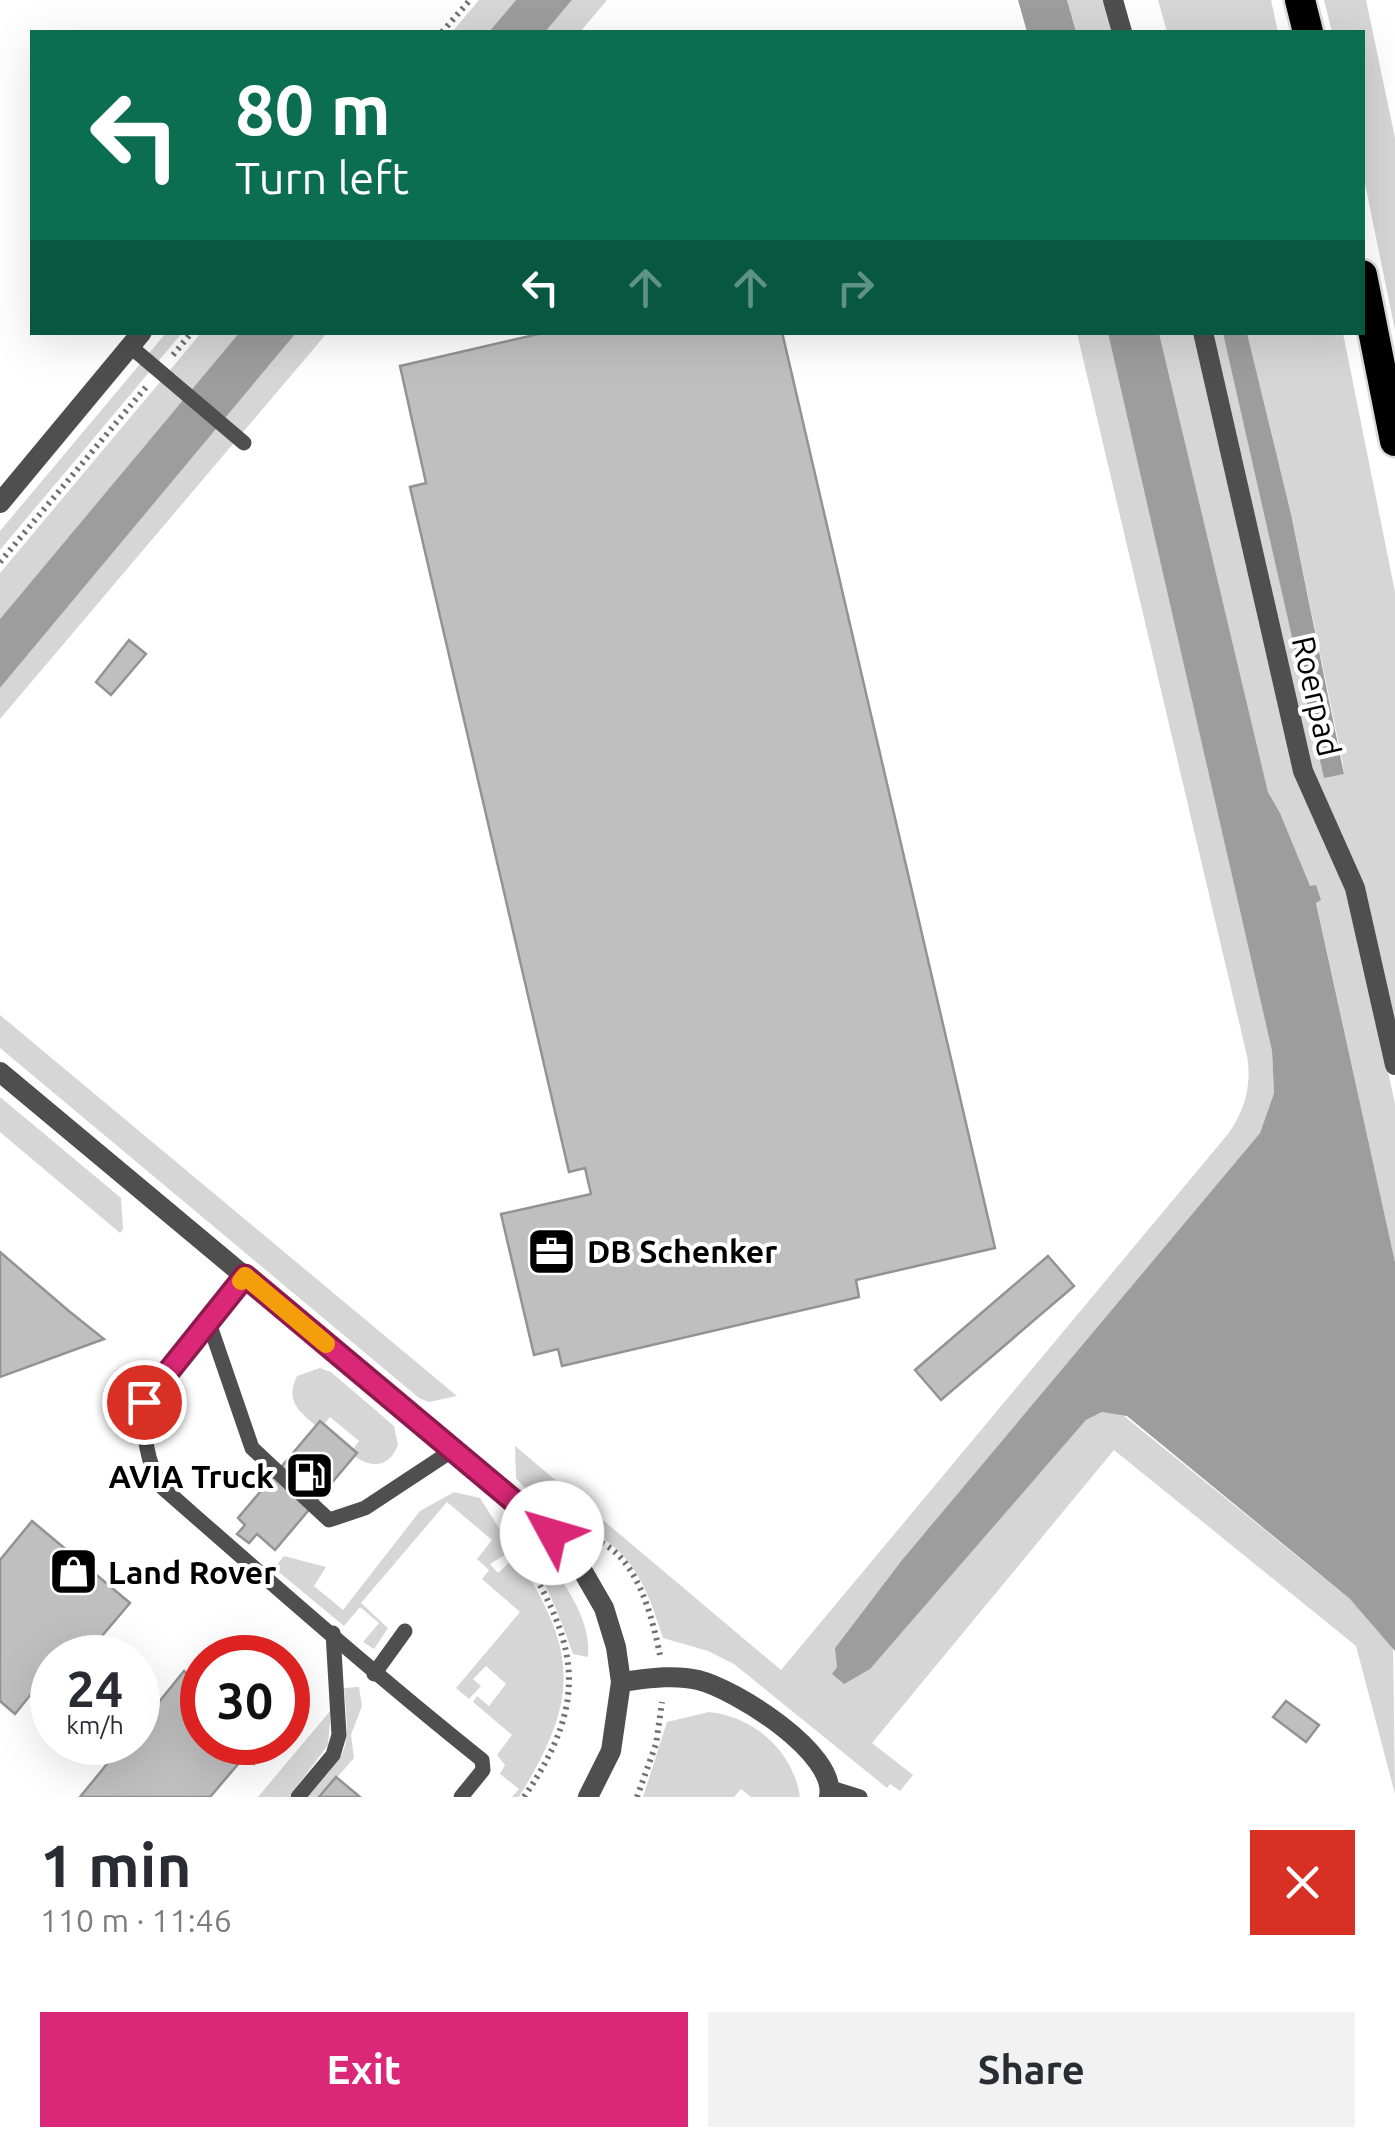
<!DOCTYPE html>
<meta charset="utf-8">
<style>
:root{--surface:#fff;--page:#f2f2f3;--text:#2b2b33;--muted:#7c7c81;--accent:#db2777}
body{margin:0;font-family:Ubuntu,sans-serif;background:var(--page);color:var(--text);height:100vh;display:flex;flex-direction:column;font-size:38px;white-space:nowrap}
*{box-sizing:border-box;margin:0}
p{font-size:32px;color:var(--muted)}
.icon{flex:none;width:55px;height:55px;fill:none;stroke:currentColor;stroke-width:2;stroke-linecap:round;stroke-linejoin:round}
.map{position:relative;height:1797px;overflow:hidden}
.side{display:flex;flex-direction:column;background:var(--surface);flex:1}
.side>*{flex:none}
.top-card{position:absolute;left:30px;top:30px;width:1335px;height:305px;border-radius:0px;box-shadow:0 10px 40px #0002;background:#0b6e4f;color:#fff;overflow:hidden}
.speed{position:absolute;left:30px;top:1635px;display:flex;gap:20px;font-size:50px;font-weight:700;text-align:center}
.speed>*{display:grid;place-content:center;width:130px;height:130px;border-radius:50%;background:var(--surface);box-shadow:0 10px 40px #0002;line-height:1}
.speed small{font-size:25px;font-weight:400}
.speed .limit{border:15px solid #d22;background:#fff;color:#111}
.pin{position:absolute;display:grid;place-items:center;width:85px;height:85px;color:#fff;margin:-42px;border:5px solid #fff;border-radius:50%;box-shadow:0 2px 10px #0007}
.me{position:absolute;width:110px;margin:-55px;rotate:309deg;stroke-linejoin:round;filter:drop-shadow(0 0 8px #0008)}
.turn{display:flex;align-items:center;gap:35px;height:210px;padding:0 40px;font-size:45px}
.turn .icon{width:130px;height:130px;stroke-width:2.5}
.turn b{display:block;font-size:70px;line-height:85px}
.lanes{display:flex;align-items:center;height:95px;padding:0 40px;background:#0003;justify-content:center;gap:50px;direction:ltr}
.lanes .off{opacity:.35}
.round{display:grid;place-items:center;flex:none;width:105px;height:105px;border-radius:0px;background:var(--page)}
.summary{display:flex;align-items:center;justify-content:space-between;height:170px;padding:0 40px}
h1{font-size:60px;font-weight:700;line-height:75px}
.button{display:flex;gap:20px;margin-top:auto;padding:20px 40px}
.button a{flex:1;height:115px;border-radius:0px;background:var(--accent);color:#fff;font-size:40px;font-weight:700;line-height:115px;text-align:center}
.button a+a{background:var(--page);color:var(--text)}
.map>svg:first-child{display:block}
.green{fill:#d6d6d6}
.water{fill:#9d9d9d}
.building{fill:#bfbfbf;stroke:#939393;stroke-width:2.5}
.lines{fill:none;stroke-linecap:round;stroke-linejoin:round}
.motorway-casing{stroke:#dbdbdb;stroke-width:35}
.path{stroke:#717171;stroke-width:6;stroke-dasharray:2.5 5;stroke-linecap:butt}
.service{stroke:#4f4f4f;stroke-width:15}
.minor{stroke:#4f4f4f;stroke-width:20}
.motorway{stroke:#000;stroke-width:30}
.route-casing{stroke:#8e194d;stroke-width:25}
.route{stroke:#db2777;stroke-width:18}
.slow{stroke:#f59e0b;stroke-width:18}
.labels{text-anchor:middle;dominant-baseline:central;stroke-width:8;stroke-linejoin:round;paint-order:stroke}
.street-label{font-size:32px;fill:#000;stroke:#fff}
.poi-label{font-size:32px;font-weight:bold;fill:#000;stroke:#fff;text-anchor:start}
</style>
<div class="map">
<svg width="1395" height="1797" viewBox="0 0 1395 1797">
<rect width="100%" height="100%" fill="#fff"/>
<g class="green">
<path d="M479 0H516L489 32H452Z"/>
<path d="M572 0H607L580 32H545Z"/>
<path d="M1067 0H1105L1114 32H1076Z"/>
<path d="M1158 0H1271L1278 32H1167Z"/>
<path d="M1324 0H1366L1395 138V330L1363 174 1362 32H1332Z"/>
<path d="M166 333H182L0 550V531Z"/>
<path d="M201 333H239L0 619V573Z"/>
<path d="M296 333H327L0 719V688Z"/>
<path d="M1077 333H1108L1272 1051 1274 1093 1260 1133 902 1560 835 1648 870 1668 1086 1420 1102 1412H1119L1350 1599 1393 1644 1395 1794 1356 1646 1114 1450 872 1743 913 1775 900 1791 890 1784 887 1788 734 1664 708 1651 663 1638C651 1601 639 1563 605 1540 575 1519 539 1507 516 1478L515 1446 781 1670 1228 1134C1245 1110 1252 1085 1247 1056Z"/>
<path d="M1159 333H1195L1328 843 1355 916 1395 1104V1262L1316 902 1280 813 1268 792Z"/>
<path d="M1212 333H1223L1228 351 1324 777 1344 774 1343 764 1291 514 1247 333H1343L1395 592V1021L1367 896 1311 769Z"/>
<path d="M0 1015 457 1396 429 1402 419 1398 0 1048Z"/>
<path d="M0 1097 121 1198 123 1229 120 1233 0 1132Z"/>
<path d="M320 1368 331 1372 394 1426 398 1445C388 1470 369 1468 350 1453L359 1441 330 1417 320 1429C301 1413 284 1402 297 1376Z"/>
<path d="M454 1492 480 1498 513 1550 490 1564 498 1573 516 1556C579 1653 579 1699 519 1797H512L519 1789 500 1774 505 1765 497 1755 512 1735 473 1702 477 1696 489 1706 506 1684 486 1666 473 1679 481 1686 469 1699 456 1688 520 1612 482 1579 489 1570 477 1559 492 1540 447 1502 361 1603 388 1628 374 1649 363 1642 379 1623 360 1607 344 1626 274 1568 284 1556 326 1567 314 1586 343 1610 420 1511Z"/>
<path d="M514 1526C545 1553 594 1613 588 1657L573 1654C557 1608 540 1567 510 1529Z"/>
<path d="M359 1687 362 1706 351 1735 354 1758 320 1797H308C350 1747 350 1754 344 1688Z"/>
<path d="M331 1710 328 1745 289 1797H258Z"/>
<path d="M709 1712C755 1717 793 1751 800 1797H751L741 1789 734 1797H643L667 1722Z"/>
</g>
<g class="water">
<path d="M516 0H572L545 32H489Z"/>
<path d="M1018 0H1067L1076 32H1027Z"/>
<path d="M239 333H296L0 688V619Z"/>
<path d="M1108 333H1159L1268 792 1280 813 1310 886 1316 885 1321 900 1316 903 1395 1262V1651L1350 1599 1127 1416 1102 1412 1086 1420 870 1669 844 1684 832 1674 837 1667 835 1648 902 1560 1260 1133 1274 1093 1272 1051Z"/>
<path d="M1223 333H1247L1291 514 1344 774 1324 778Z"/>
</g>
<g class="building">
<path d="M547 332H782L995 1248 856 1280 859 1297 562 1366 558 1349 534 1355 501 1214 591 1194 585 1168 569 1172 410 487 426 483 400 366Z"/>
<path d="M129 640 146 654 111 695 96 682Z"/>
<path d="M0 1252 70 1312 104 1339 0 1377Z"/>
<path d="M1048 1256 1074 1286 941 1400 915 1370Z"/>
<path d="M320 1421 357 1453 275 1550 257 1534 249 1543 237 1534 245 1525 238 1518Z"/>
<path d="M32 1521 130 1603 90 1650 77 1639 61 1658H52V1668L15 1714 0 1701V1560Z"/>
<path d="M184 1671 202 1687V1742H272L254 1764 245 1756 210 1797H80L125 1742H138V1728Z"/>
<path d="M1286 1701 1319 1725 1306 1742 1273 1717Z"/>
<path d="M336 1777 360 1797H319Z"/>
</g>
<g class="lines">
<defs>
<g id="motorway">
<path d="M1300 0 1308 32"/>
<path d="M1362 275 1395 441"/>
</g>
</defs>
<use href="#motorway" class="motorway-casing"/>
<g class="path">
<path d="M442 32 470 0"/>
<path d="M173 355 192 332"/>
<path d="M0 562 146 387"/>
<path d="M513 1540C576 1639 594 1695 524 1797"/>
<path d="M595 1540C637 1555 652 1616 660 1655"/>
<path d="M637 1797 656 1744 662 1702"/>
</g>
<g class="service">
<path d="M131 347 244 443"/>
<path d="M245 1276 144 1402C144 1434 145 1461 163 1488 268 1580 373 1673 482 1760L483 1770 461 1797"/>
<path d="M208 1320 252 1448 329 1520 365 1508 453 1450"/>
<path d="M374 1674 405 1631"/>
<path d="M831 1788 860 1797"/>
<path d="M298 1797 333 1755 339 1735 333 1633"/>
</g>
<g class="minor">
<path d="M1113 0 1122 32"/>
<path d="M1203 332 1303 771 1355 888 1395 1065"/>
<path d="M0 503 142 332"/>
<path d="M0 1072 453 1450 574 1556 604 1608 616 1647 621 1682 611 1751 588 1797"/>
<path d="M621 1682C645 1679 673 1674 698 1680 735 1689 838 1753 829 1797"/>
</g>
<use href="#motorway" class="motorway"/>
</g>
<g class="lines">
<defs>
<path id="route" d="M144 1402 245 1276 552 1533"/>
</defs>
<use href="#route" class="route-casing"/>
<use href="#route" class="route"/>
<path class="slow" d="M241 1281 245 1276 326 1344"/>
</g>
<defs>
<symbol id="office-square" viewBox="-11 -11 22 22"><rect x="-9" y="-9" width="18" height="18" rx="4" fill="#000" stroke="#fff"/><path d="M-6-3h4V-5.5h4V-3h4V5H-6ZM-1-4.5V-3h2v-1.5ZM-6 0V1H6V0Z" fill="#fff"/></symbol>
<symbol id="fuel-square" viewBox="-11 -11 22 22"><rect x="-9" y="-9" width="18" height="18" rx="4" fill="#000" stroke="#fff"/><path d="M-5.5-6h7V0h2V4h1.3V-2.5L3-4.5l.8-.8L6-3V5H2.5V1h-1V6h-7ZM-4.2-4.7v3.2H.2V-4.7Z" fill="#fff"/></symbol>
<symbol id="shop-square" viewBox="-11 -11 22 22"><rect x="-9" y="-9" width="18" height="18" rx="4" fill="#000" stroke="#fff"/><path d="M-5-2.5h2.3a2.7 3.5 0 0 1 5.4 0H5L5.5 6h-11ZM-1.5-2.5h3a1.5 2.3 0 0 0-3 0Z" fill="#fff"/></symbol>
</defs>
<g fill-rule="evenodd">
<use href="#office-square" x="524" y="1224" width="55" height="55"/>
<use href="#fuel-square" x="282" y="1448" width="55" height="55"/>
<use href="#shop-square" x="46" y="1544" width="55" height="55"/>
</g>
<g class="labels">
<g class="street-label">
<text transform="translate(1317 696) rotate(77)">Roerpad</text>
</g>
<g class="poi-label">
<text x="587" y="1251">DB Schenker</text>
<text x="274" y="1476" text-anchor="end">AVIA Truck</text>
<text x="108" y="1572">Land Rover</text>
</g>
</g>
</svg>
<div class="speed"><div>24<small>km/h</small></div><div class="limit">30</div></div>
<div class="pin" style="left:144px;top:1402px;background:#d93025"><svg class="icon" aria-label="arrive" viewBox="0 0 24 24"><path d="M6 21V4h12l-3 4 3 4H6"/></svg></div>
<svg class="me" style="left:552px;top:1533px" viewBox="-20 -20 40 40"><circle r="19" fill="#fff"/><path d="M0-13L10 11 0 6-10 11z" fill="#db2777"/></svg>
<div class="top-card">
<div class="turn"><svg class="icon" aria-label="left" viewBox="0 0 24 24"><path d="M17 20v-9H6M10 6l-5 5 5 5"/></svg><div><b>80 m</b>Turn left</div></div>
<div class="lanes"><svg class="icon" aria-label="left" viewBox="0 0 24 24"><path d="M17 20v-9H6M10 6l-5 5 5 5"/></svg><svg class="icon off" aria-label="ahead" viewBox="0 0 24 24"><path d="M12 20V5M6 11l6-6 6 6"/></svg><svg class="icon off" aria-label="ahead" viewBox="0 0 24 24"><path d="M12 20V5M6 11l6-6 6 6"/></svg><svg class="icon off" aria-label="right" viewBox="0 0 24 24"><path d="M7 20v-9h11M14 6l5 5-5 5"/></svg></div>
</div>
</div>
<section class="side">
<div class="summary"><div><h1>1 min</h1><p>110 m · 11:46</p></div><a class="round" style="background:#d93025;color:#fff"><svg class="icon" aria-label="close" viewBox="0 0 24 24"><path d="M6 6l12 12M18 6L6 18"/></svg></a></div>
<div class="button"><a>Exit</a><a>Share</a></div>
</section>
